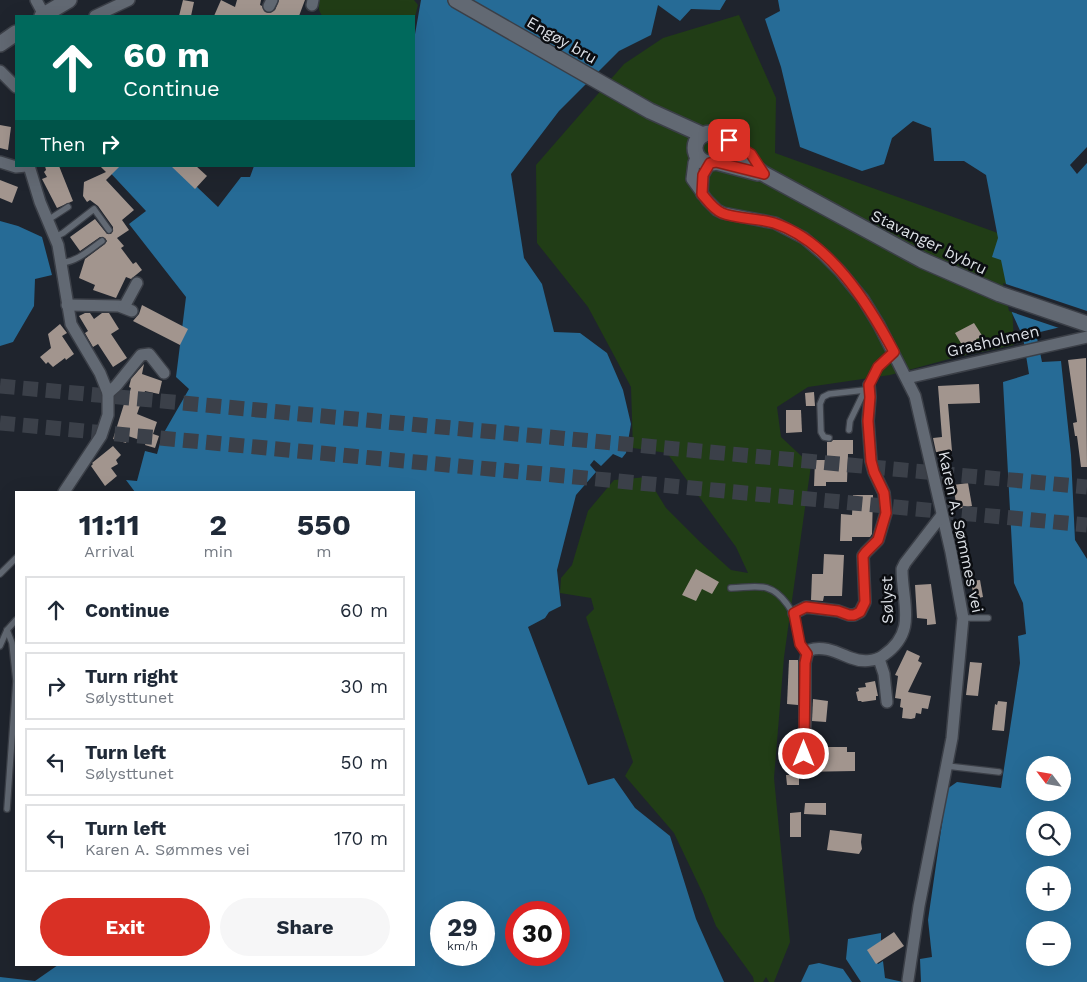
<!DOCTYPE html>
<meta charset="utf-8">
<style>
:root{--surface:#fff;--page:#f6f6f7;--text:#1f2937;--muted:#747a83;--line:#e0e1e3;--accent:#d93025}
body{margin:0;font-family:"Work Sans",sans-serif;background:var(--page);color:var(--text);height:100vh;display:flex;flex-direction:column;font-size:19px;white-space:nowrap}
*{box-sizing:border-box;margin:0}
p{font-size:16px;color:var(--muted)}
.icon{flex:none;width:28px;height:28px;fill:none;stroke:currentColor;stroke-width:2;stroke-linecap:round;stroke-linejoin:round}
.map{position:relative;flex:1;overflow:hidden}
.side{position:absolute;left:15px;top:491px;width:400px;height:475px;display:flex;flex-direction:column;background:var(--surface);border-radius:0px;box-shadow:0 5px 20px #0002}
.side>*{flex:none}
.banner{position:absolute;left:15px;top:15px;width:400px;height:152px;border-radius:0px;box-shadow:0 5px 20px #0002;background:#00695c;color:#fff;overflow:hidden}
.needle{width:32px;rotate:301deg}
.fabs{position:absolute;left:1026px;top:756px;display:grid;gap:10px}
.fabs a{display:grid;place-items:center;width:45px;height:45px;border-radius:50%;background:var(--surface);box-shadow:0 5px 20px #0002;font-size:25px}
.speed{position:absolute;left:430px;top:901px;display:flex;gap:10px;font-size:25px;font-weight:700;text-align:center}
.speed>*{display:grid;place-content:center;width:65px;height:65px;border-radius:50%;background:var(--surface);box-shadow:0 5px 20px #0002;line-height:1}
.speed small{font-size:12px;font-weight:400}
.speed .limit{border:8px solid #d22;background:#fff;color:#111}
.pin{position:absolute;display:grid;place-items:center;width:42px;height:42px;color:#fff;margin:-21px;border-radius:10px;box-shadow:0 2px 8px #0006}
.me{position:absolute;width:55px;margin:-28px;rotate:0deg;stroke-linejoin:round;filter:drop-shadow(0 0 4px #0008)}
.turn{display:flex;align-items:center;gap:18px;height:105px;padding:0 25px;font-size:22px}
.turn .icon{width:65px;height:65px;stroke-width:2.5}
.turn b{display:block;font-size:35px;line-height:42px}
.then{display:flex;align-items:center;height:48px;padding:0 25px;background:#0003;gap:10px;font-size:19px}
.eta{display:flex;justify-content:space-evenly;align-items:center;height:85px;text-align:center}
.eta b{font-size:30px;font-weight:700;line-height:35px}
.primary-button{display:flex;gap:10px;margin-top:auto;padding:10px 25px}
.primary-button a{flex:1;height:58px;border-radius:30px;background:var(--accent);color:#fff;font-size:20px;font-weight:700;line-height:58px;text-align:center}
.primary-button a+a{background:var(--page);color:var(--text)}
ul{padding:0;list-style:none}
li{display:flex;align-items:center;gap:15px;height:68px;margin:0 10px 8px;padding:0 15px;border:2px solid var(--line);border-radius:0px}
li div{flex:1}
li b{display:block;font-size:19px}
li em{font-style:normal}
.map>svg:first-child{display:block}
.green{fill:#213d16}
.water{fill:#266b96;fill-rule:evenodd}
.pier{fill:#1f242d}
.building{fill:#a2958e}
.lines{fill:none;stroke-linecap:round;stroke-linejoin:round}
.highway-tunnel{stroke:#3b4049;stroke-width:15;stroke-dasharray:15 8;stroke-linecap:butt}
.lane-casing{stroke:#3b3f47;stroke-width:8}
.street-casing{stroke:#3b3f47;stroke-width:14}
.secondary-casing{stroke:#3b3f47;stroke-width:18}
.lane{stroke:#626973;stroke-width:5.5}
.street{stroke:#626973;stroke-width:11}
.secondary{stroke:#626973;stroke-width:15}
.route-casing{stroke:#8d1f18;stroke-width:12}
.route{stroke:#d93025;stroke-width:9}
.labels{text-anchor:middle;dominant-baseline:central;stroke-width:5;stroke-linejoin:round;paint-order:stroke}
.street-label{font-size:16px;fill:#dbdfe5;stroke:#0b0d11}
</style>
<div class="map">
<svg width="1087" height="982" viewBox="0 0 1087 982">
<rect width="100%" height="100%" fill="#1f242d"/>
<g class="green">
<path d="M318 0H414L418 5 414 21V16H322L319 10Z"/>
<path d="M739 15 776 98 775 153 1009 237 1014 345 953 358 890 375 808 387 777 407 781 437 811 465 784 657 774 778 790 942 774 982H769L766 977 763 982H754L753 977 716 926 704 896 674 833 625 776 633 762 586 617 594 609 591 598 560 593 561 578 572 565 588 511 614 480 647 477 666 508 700 542 731 570 748 573 736 547 667 453 633 448 631 387 588 307 537 243 536 165 624 64 663 38Z"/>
</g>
<g class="water">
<path d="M421 0H726L720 10 691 9 680 21 658 5 651 35 619 51 559 111 511 174 524 258 542 284 554 332 580 333 607 353 623 390 631 424 626 453 622 458 613 454 601 466 594 460 590 465 596 472 576 495 557 570 561 606 549 612 545 618 528 627 588 785 614 778 635 808 670 836 696 919 724 982H0V977L35 981 58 965H414V492H135L126 480 137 481 145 451 157 454 162 436 189 389 176 377 186 297 129 224 146 211 104 166H175L218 207 241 177H250L254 166H414V40ZM441 912H484V955H441ZM516 912H559V955H516Z"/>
<path d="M778 0H1087V147L1070 165 1077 174 1087 163V313L1069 325 1036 333 1042 362 1061 361 1071 455 1075 540 1087 559V982H921L920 959 932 957 928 920 947 789 957 782 1001 788 1020 663 1018 636 1026 634 1023 603 1014 583 1003 382 1029 374 1023 337 1012 313 1001 260 992 257 998 238 986 175 964 161H934L931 128 913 121 892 138 884 164 862 171 800 147 781 67 765 19 780 11ZM1035 765H1062V792H1035ZM1035 820H1062V848H1035ZM1035 875H1062V902H1035ZM1035 930H1062V958H1035Z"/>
<path d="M0 221 18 226 42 237 52 275 35 279 34 306 13 342 0 346Z"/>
<path d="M881 933V941L868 951 878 964 883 961 885 978 903 982H861L846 959 848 939Z"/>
<path d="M819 963 843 969 852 982H801L809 965Z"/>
</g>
<path class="pier" d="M1003 283 1087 311V316L1070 327 1062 329 1009 311Z"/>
<g class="building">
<path d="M183 0 194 2 191 16H179Z"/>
<path d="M221 0 235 7 237 0H261L260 5 262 6 265 12 269 13 275 10 279 0H305L299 16H214Z"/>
<path d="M0 125 11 127 8 150 0 148Z"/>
<path d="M45 166H59L73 201 57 208 42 179 47 177 44 172 46 170Z"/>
<path d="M100 166H120L106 180 134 210 122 220 129 230 117 238 124 246 121 248 133 264 136 262 142 270 131 279 126 277 116 298 93 290 95 285 79 278 85 259 105 244 107 241 105 238 100 237 80 251 70 237 95 219 107 234H111L113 231V227L98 206 90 200 87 202 83 196 84 182 106 172Z"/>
<path d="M171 166H196L207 176 195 189Z"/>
<path d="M0 180 18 187 12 203 0 198Z"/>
<path d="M142 305 188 329 180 345 133 321 139 314Z"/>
<path d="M85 313H90L94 319 102 313H109L119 329 111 334 127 358 113 367 98 344 93 347 85 333 88 331 79 316Z"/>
<path d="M974 323 983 337 976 339 977 341 966 347 964 344 962 345 955 333Z"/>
<path d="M60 324 67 333 62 336 74 354 66 360 65 358 53 367 48 362 46 364 40 357 51 348 48 334Z"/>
<path d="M1086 358 1087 467H1081L1077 436H1075L1073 423 1077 422 1068 360Z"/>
<path d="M144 364 142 374 162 381 159 394 145 391 137 414 157 422 153 434 159 436 155 448 145 445 146 442 128 436 126 443 113 439 124 404H126L131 388 129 387 131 379Z"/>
<path d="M979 384 980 403 948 404 952 451 936 452 933 438 942 437 938 386Z"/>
<path d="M814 392 815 406H806L805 393Z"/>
<path d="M786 410H801L802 432 786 433Z"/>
<path d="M833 440H853V454H848L847 482H826V486H814L815 460H827V442H831Z"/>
<path d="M113 446 121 455 116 460 118 464 111 468 117 476 105 486 91 466 93 464 92 463Z"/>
<path d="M968 483 972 506 957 509 953 485Z"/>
<path d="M853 495H873L872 534 870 537H852V541H840L841 514 852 515Z"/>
<path d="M824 554 844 555 842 596H824L823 601 811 600 812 574H823Z"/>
<path d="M696 569 719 582 712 594 702 589 696 601 682 595Z"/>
<path d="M980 580 983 597 974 599 971 581Z"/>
<path d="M931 584 936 624 927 625V619L917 618 915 585Z"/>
<path d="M907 650 920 656 918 661 922 663 908 692 931 696 928 709 922 708 921 714 916 713 915 718 911 719 902 718 903 708 900 707 901 699 895 698 898 676 895 675Z"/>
<path d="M789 660H798V705L787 704Z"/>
<path d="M970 662 982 663 978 696 966 695Z"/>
<path d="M875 681 878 696H876V700L862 702 861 701H858L856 692 859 691 858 688 866 687 865 683Z"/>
<path d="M813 699 828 701 826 722 812 721Z"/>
<path d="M998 701 1007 702 1004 731 992 730 995 704 997 705Z"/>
<path d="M813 747H847V752H855V771L799 772V785H787L786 775H790V759H800L805 761 813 759Z"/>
<path d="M805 803H826V815L804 814Z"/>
<path d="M801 812V837H790V813Z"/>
<path d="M830 830 862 834 861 842 862 849 859 854 827 850Z"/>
<path d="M894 932 904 946 876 964 867 950Z"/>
</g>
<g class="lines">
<g class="highway-tunnel">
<path d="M0 386 1087 487"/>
<path d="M0 423 1087 525"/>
</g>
<defs>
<g id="lane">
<path d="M721 137C735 141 750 150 758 163"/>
<path d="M48 220 68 207"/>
<path d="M55 237 63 233 94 209 109 230"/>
<path d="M62 263C78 261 89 250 102 241"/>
<path d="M849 430 850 421 865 390"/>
<path d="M829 438 824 437 821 432 820 404 823 397 829 394 865 390 869 385 878 367 894 352"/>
<path d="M0 574 16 558"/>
<path d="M731 588C757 587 770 581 787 604 791 610 794 614 796 621 800 636 798 641 807 654"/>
<path d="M963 618H988"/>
<path d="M0 646 7 630 16 620"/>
<path d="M947 766 999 772"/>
<path d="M7 809 16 681 12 643 7 630"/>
</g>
<g id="street">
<path d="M36 0 44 15"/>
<path d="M312 5 313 0"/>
<path d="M269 6 272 0"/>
<path d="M95 16 129 0"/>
<path d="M0 71 16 87"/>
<path d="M697 155 694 163 692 179 707 200 717 210 723 213 775 223 804 238 824 255 840 271 863 299 879 325 915 396 951 552 963 618 952 738 919 906 908 980"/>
<path d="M0 162 16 167 26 166"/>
<path d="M29 166 40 202 58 245 71 324 100 373 108 393V415L101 436 64 492"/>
<path d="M702 194 703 175 710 163"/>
<path d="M67 305 119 306 132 311"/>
<path d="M124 307 137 283"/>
<path d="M907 378 1087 337"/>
<path d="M108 393 116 386 141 355 149 354 164 373"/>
<path d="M794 613 806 607 838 611 849 615H854L860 612 865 602 863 556 866 552 878 540 886 513 884 493 874 472 871 461 868 421 870 397 869 385"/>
<path d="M879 659 884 674 887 702"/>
<path d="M805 754V663L807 654 810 650C823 645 838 653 851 658 861 662 875 662 884 655 918 631 902 603 902 569L905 563 942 515"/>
</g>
<g id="secondary">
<path d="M456 0 650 111 703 135"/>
<path d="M42 16 69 0"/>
<path d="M0 44 16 33"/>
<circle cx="710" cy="148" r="15"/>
<path d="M725 146 764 174 922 260 1000 294 1087 324"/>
<path d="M716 162 758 173"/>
</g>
</defs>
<use href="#lane" class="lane-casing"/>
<use href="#street" class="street-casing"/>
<use href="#secondary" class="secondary-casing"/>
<use href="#lane" class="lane"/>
<use href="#street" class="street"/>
<use href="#secondary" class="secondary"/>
</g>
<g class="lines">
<defs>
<path id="route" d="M729 140 751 154 764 174 716 162 710 163 703 175 702 194C708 201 713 209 722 213 736 219 758 218 774 223 829 241 868 303 894 352L878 367 869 385 870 397 868 421 871 461 874 472 884 493 886 513 878 540 866 552 863 556 865 602 860 612 854 615H849L838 611 806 607 794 613 800 644 807 654 805 663 804 754"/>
</defs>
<use href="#route" class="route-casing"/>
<use href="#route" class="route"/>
</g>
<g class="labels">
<g class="street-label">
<text transform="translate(562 40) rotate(30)">Engøy bru</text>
<text transform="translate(929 242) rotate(26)">Stavanger bybru</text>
<text transform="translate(993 341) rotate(-13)">Grasholmen</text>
<text transform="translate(961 532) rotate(78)">Karen A. Sømmes vei</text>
<text transform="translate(887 600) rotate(-91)">Sølyst</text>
</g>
</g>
</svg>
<div class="fabs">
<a><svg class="needle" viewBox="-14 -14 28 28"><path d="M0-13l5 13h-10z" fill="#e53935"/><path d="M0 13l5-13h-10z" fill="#747a83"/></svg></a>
<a><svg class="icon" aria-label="search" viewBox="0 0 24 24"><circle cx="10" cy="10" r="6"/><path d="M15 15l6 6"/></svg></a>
<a>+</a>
<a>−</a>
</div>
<div class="speed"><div>29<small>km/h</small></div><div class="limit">30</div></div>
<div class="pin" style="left:729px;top:140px;background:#d93025"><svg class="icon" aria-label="arrive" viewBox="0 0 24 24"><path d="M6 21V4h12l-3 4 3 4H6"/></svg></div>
<svg class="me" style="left:804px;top:754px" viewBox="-20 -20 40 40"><circle r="17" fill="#d93025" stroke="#fff" stroke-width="3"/><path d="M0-11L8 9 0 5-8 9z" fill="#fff"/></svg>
<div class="banner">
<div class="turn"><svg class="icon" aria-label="ahead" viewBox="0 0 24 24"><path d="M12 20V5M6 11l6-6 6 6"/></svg><div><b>60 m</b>Continue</div></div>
<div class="then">Then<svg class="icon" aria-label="right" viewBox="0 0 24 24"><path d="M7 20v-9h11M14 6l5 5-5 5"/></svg></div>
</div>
<section class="side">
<div class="eta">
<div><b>11:11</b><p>Arrival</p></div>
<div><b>2</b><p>min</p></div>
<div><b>550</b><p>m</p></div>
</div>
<ul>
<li><svg class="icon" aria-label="ahead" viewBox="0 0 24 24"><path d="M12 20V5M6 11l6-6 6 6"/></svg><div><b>Continue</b></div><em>60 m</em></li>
<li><svg class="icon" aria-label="right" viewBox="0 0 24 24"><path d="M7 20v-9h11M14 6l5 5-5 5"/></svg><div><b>Turn right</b><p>Sølysttunet</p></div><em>30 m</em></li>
<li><svg class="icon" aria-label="left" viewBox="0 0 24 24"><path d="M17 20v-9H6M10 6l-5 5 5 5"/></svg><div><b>Turn left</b><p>Sølysttunet</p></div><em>50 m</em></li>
<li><svg class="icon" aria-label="left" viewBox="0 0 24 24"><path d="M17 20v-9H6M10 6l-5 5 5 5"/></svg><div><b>Turn left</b><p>Karen A. Sømmes vei</p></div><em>170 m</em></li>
</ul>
<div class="primary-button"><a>Exit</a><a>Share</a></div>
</section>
</div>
